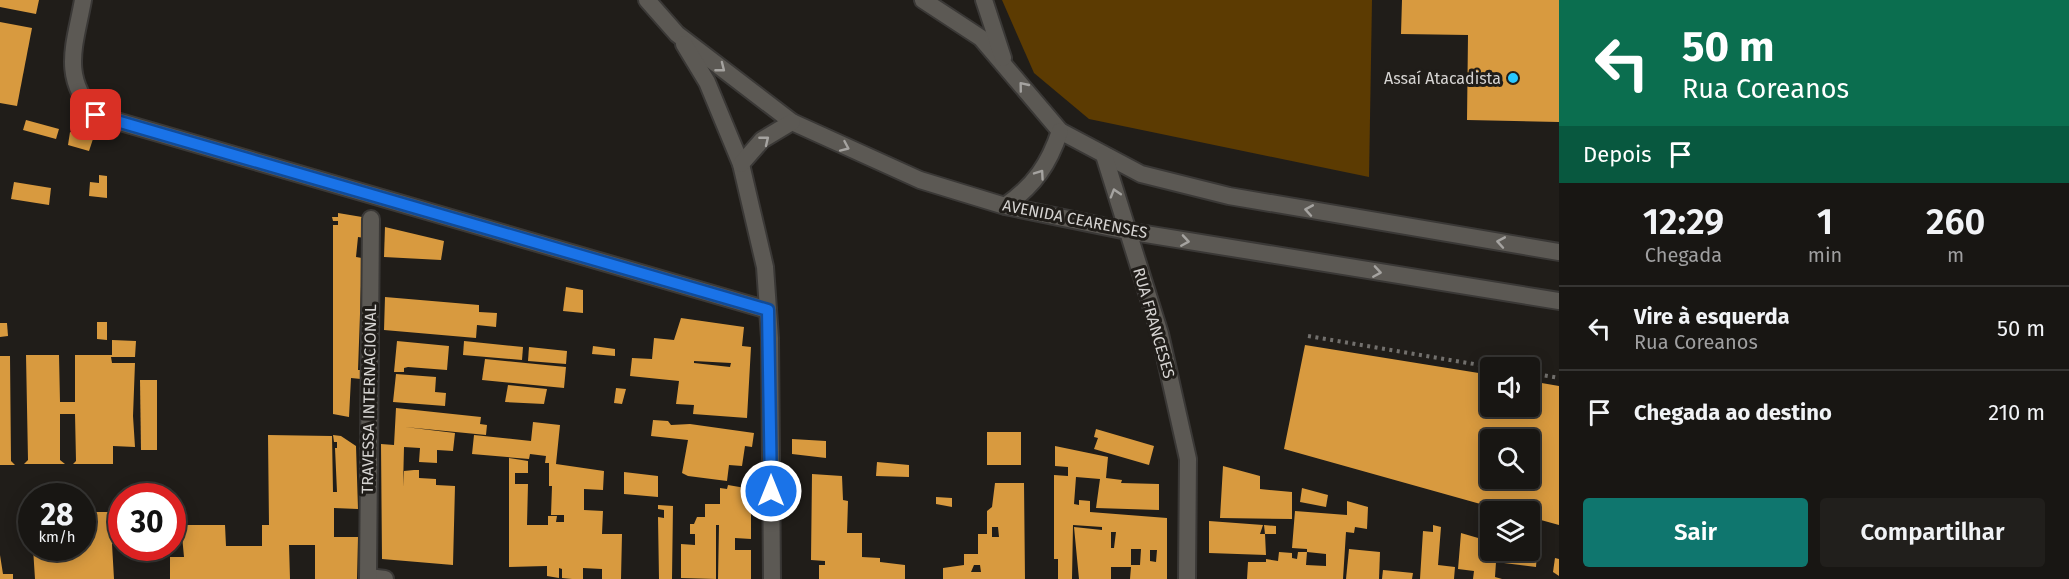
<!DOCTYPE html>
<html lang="pt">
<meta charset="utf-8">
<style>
:root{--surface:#181613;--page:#211f1c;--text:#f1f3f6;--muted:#9f9fa0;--line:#363533;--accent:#0f766e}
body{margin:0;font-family:"Fira Sans",sans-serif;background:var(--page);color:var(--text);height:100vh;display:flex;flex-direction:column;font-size:22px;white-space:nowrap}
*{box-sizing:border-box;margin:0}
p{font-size:20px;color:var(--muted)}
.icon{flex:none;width:33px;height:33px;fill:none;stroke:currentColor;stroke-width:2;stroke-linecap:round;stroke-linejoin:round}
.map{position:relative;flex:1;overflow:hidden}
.sheet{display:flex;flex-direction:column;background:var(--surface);width:510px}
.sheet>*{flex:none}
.banner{background:#0b6e4f;color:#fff;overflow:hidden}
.controls{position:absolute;left:1480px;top:357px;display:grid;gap:12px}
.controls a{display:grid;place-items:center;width:60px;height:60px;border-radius:6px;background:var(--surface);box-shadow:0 3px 15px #0003,0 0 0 2px var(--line);font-size:30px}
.speed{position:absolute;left:18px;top:483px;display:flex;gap:12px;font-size:30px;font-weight:700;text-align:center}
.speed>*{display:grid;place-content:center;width:78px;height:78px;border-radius:50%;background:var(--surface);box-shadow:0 3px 15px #0003,0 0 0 2px var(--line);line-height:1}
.speed small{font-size:15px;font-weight:400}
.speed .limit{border:9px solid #d22;background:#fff;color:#111}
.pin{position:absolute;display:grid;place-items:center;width:51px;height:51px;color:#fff;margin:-26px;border-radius:12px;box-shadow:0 3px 9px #0006}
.me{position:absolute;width:66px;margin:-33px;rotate:0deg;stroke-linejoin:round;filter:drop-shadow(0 0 4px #0008)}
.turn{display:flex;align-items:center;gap:21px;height:126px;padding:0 24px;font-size:27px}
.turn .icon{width:78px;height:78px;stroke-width:2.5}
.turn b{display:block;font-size:42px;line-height:51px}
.then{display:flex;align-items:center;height:57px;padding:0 24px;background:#0003;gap:12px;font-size:22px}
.eta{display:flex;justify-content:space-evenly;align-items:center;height:102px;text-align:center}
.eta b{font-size:36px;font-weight:600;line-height:42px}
.button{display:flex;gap:12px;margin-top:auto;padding:12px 24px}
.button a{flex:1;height:69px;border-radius:6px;background:var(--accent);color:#fff;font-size:24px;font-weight:600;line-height:69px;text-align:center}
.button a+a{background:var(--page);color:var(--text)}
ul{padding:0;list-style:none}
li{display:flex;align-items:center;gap:18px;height:84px;padding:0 24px;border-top:2px solid var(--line)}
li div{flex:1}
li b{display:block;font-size:22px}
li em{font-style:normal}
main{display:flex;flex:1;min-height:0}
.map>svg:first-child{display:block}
.green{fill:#5c3b02}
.building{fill:#d89a3f;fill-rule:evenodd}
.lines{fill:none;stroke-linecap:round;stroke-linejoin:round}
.minor-casing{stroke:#3a3836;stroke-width:20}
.path{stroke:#72706d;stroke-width:4;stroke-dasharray:3 4.5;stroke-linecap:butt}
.minor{stroke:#5c5954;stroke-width:16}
.oneway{stroke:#a5a3a0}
.route-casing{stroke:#114b97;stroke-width:15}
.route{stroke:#1a73e8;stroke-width:10}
.poi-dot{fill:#29c8ff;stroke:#201d19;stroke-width:2}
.labels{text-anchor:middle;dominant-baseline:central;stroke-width:6;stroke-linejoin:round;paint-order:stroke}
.poi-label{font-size:16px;fill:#d6d4d2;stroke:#201d19;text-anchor:end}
.street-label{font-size:16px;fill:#d6d4d2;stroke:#201d19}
</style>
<main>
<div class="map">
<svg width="1559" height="579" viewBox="0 0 1559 579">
<rect width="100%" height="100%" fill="#201d19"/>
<path class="green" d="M1002 0H1372L1369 177 1089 119 1034 73Z"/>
<g class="building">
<path d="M0 0H39L36 14 0 7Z"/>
<path d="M1402 0H1559V122L1467 120 1468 35 1401 34Z"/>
<path d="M0 22 32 28 17 106 0 103Z"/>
<path d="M26 120 59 129 56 139 23 130Z"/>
<path d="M70 132 93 139 89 151 68 145Z"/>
<path d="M99 175 107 176V198L89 196 90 182 99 183Z"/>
<path d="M14 182 51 188 49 205 11 199Z"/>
<path d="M338 213 368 218 365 238 358 237 356 257 362 258 358 370H361V379L351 378 349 417 333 414V225H338V221H333L332 217H338Z"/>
<path d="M385 227 444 241 441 260 384 257Z"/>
<path d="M566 287 583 290V313L563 311Z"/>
<path d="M385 297 479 305V312L497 313 496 327 477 325 476 338 384 330Z"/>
<path d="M681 318 744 327 742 346 751 347 747 418 693 414 694 405 676 404 679 381 630 376 632 358 652 359 654 338 674 340ZM694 361 731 363 730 367 694 363Z"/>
<path d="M97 322H107V340L97 339Z"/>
<path d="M0 323H7L8 336 0 337Z"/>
<path d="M112 340 136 341 135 357H111L112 363H135L133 416 135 447 113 446V464H73L76 461 75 414H60V460L65 464H24L28 460 26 355H59L60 402H75V355H112Z"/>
<path d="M397 341 449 346 447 370 408 367 404 368V372H394Z"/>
<path d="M464 341 523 347 522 360 463 355Z"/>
<path d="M1305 345 1491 375V406H1530V381L1559 386V525L1530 517V512H1509L1284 449ZM1491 440H1530V478H1491Z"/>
<path d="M593 346 615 349V356L592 354Z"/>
<path d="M529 347 567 351 566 364 528 361Z"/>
<path d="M0 356H10L11 461 15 465H0Z"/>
<path d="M485 359 566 367 564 388 482 380Z"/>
<path d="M396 374 436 377 435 392 446 393 445 406 393 402Z"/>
<path d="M140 380H157V450H141Z"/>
<path d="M508 385 547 389 544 404 505 402Z"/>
<path d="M616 388 626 389 622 404 614 403Z"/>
<path d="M396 408 481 417 480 424 487 425 486 435 405 427 455 433 453 451 437 450V463L419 462 420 448 404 447 403 487 404 471 414 470H419V478L436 479V485L455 486 453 565 382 559 381 444 394 445Z"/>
<path d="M653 420 668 421 671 425 690 424 754 433 752 447 745 446 742 466 729 465 727 481 688 476 682 473 688 440 651 436Z"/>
<path d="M533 422 560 425 556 464 604 471 603 490 584 489V510L603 511 602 534H622L621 579H602V569L583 568V579H572L562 578V569L559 568V578L547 576V566L509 567V458L528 461V473H515V484H528L527 525H548V516H557L556 522H564V515H551L552 486H549V463H545L546 456 530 454 529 459 472 454 474 435 531 441Z"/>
<path d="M1096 429 1154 446 1149 465 1094 449 1098 438 1094 437Z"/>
<rect x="987" y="432" width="34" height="33"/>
<path d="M268 435 332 436 333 492H337L335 448H337V442H334L333 435 341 436 356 446 358 509 334 508V537H358L357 579H315V545H289L290 579H170V557H184L181 525H225L226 546H262V525H269Z"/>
<path d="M792 439 826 441V458L792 454Z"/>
<path d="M1055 446 1108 457 1106 478 1122 480 1121 483 1159 484V510L1096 508 1100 479 1076 477 1074 504 1079 505V500L1090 501V512L1167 518V579H1130L1131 567H1111V579H1079L1074 527 1102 530V527L1073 525 1072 579H1058V559H1054V475L1068 476V467L1055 466ZM1111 532H1116L1114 548H1111ZM1131 549H1141L1140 565H1131ZM1150 550H1157L1156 562 1150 561Z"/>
<path d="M877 462 909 465V477L876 476Z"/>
<path d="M1223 466 1260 476V489L1292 492V519L1220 518Z"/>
<path d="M624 472 658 476V497L624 494Z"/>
<path d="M812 474 842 476 843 500 848 501 847 533H862V557L880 558V562L905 565V579H819V565H825V561L811 560Z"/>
<path d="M995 483H1024L1025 579H943V568L964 565V554H978V534H987V511L992 507ZM992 527H998L999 537H992ZM974 565H980L981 572H971Z"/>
<path d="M728 485 751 489V539L735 538V550H751V579H718L719 525H716V579L681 578V544L695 545V534H690V524H694L697 517H705V504H720V488L727 489Z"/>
<path d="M1302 488 1328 495 1326 507 1300 502Z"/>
<path d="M936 497 952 498V507L936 504Z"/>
<path d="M1347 501 1368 507 1367 529 1355 527 1354 533 1346 532 1343 579H1247L1248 562H1266V559L1278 561 1279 552 1292 553V558L1297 559 1298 552H1307L1306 565 1326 566V554L1307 552V549L1292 548 1295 511 1347 515Z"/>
<path d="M658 505 673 506 672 579H659L658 517 664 518V510L658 509Z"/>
<path d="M82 512H119L120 542 112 544 114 579H35L33 548H82Z"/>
<path d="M1209 521 1263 525 1260 534H1265L1266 555 1209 553Z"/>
<path d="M1264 525 1276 526V534H1265Z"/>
<path d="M1433 525 1441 527 1438 565 1455 567 1454 579H1420L1423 531 1433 532Z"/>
<path d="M1461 533 1485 540 1484 551 1526 550 1537 553 1536 567 1496 562 1495 577 1502 579H1473L1474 571 1458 569Z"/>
<path d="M1349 549 1380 552 1379 579H1346Z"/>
<path d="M0 555 3 574H13V579H0Z"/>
<path d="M1555 558 1559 559V576L1553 572Z"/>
<path d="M1383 570 1413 573 1412 579H1382Z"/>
</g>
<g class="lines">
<defs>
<g id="minor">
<path d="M83 0C75 45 60 77 96 115L768 310"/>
<path d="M647 0 677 34 792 122 920 180 1005 206 1127 231 1559 301"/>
<path d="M923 0 981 38 1060 131 1141 174 1229 196 1559 252"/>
<path d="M984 0 1003 58"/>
<path d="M684 44 707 82 741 164 765 267 770 338 772 579"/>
<path d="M1104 155 1160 334 1188 459 1187 579"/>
<path d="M741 164 762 140 792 122"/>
<path d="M1005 206C1034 186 1049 164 1060 131"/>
<path d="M368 577 385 579"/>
<path d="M368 579 371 219"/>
</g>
</defs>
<use href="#minor" class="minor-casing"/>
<g class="path">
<path d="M1308 336 1498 368"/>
<path d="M1530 373 1559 378"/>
</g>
<use href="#minor" class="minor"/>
</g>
<defs><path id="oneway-chevron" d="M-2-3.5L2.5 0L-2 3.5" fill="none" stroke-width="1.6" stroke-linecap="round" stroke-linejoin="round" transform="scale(1.5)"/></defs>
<g class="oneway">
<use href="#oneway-chevron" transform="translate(721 68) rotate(38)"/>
<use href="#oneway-chevron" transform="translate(1023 86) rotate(-129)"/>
<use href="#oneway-chevron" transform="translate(765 140) rotate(-39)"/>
<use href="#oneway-chevron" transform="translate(845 147) rotate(24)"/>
<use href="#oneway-chevron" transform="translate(1040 174) rotate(-55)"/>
<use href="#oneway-chevron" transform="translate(1115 193) rotate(-107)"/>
<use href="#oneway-chevron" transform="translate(1309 210) rotate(-170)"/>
<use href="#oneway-chevron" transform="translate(1185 241) rotate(9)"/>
<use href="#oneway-chevron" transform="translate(1501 242) rotate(-170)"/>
<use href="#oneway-chevron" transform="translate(1377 272) rotate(9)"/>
</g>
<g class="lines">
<defs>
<path id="route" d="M96 115 768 310 771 491"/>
</defs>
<use href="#route" class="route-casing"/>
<use href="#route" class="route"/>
</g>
<circle class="poi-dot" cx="1513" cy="78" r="6"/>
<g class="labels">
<g class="poi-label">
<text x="1501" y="78">Assaí Atacadista</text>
</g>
<g class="street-label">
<text transform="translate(1075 219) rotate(11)">AVENIDA CEARENSES</text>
<text transform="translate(1154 323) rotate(74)">RUA FRANCESES</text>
<text transform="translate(369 399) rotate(-89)">TRAVESSA INTERNACIONAL</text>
</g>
</g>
</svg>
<div class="controls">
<a><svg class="icon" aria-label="sound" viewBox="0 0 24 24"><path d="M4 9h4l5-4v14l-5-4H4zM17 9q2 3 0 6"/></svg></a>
<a><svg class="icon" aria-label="search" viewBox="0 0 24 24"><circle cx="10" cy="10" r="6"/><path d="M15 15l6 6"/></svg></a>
<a><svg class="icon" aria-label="layers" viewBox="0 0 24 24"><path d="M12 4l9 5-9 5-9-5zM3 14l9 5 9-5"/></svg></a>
</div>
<div class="speed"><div>28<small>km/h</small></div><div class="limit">30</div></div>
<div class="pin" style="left:96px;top:115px;background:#d93025"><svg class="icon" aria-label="arrive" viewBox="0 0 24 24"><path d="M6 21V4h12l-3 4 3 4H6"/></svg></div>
<svg class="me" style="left:771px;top:491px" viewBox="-20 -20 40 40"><circle r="17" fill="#1a73e8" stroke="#fff" stroke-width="3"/><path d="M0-11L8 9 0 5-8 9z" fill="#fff"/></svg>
</div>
<section class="sheet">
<div class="banner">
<div class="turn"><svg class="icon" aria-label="left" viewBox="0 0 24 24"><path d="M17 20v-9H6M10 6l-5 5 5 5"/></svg><div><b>50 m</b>Rua Coreanos</div></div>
<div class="then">Depois<svg class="icon" aria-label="arrive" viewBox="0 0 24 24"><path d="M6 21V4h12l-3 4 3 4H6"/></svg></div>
</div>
<div class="eta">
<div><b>12:29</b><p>Chegada</p></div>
<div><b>1</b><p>min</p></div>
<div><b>260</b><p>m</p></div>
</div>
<ul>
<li><svg class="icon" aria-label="left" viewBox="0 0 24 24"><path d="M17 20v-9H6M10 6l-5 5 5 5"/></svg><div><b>Vire à esquerda</b><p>Rua Coreanos</p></div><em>50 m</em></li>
<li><svg class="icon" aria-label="arrive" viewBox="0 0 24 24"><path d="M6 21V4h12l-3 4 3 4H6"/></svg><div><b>Chegada ao destino</b></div><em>210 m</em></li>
</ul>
<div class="button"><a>Sair</a><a>Compartilhar</a></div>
</section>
</main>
